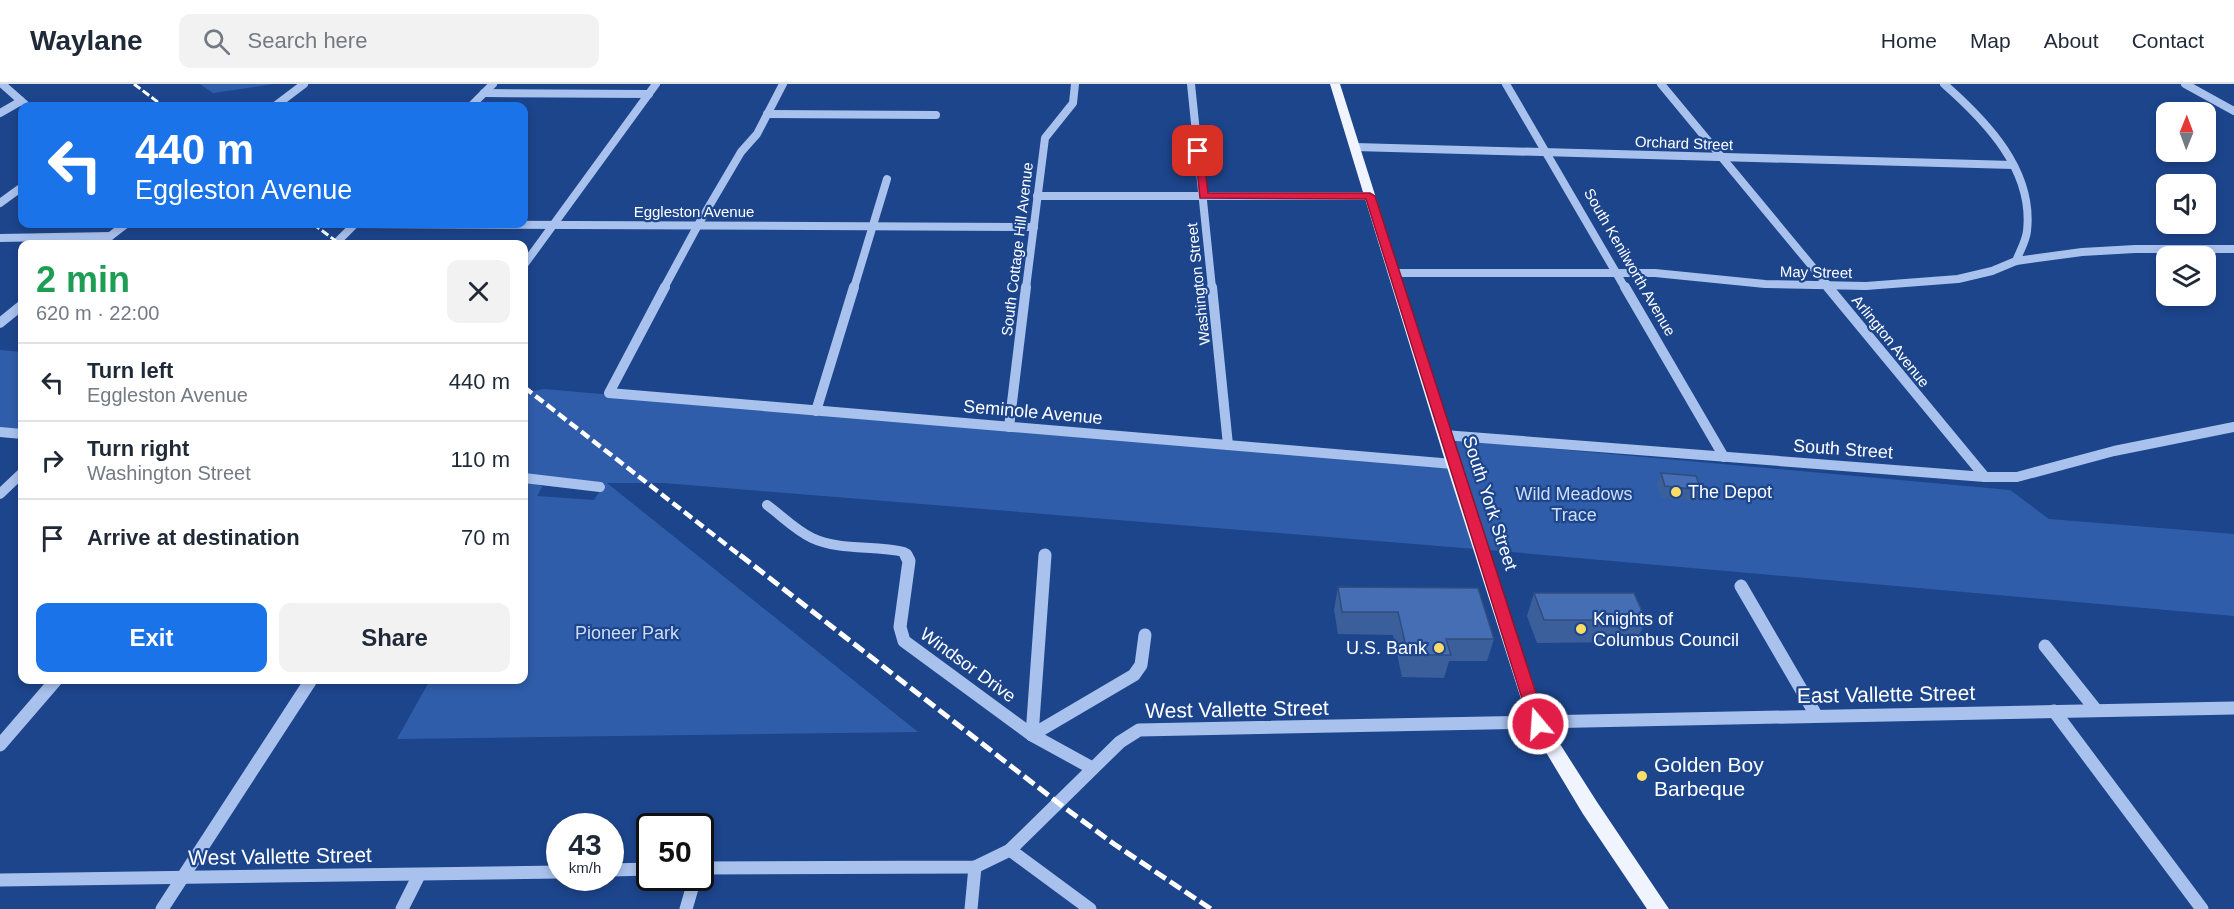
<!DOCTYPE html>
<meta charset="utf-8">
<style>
:root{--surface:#fff;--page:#f2f2f3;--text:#1f2937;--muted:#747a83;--line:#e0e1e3;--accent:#1a73e8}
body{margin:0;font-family:Helvetica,sans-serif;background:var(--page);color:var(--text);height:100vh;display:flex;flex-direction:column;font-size:22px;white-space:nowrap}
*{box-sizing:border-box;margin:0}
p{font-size:20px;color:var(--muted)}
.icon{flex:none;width:33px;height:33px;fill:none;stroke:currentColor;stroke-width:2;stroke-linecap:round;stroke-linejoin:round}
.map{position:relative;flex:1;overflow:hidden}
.side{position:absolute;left:18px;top:156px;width:510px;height:444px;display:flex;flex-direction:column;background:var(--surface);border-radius:12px;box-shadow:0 3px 9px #0003}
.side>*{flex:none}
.banner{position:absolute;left:18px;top:18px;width:510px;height:126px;border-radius:12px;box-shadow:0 3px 9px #0003;background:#1a73e8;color:#fff;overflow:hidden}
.needle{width:39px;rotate:1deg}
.tools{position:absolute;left:2156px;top:18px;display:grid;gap:12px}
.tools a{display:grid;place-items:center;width:60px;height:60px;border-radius:12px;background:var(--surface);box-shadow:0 3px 9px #0003;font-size:30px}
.speed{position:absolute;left:546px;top:729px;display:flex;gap:12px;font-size:30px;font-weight:700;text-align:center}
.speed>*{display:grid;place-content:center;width:78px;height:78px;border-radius:50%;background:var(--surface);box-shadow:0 3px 9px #0003;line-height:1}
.speed small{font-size:15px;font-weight:400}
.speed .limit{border:3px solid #111;border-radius:9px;background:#fff;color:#111}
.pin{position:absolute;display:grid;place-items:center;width:51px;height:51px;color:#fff;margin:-26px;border-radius:12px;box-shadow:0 3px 9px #0006}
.me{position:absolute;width:66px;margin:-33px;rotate:342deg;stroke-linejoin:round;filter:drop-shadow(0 0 4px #0008)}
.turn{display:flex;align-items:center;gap:21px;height:126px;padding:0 18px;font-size:27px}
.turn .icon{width:78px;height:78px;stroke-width:2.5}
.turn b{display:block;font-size:42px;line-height:51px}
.round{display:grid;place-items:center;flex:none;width:63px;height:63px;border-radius:12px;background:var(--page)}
.overview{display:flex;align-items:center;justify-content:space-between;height:102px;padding:0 18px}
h1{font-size:36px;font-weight:800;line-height:45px;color:#1e9e55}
.action{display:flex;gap:12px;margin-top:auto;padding:12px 18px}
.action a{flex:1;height:69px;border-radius:12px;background:var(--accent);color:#fff;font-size:24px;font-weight:800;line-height:69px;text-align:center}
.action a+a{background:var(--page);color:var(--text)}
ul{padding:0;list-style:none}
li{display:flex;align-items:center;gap:18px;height:78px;padding:0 18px;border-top:2px solid var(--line)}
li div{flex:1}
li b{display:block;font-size:22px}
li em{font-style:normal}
header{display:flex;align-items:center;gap:36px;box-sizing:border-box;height:84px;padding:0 30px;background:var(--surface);border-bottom:2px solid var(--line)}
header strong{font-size:28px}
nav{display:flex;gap:33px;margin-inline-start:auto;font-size:21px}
.search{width:420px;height:54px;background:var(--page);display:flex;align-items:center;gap:15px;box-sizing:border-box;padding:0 21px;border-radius:12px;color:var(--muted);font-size:22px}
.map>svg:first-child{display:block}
.green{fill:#305daa}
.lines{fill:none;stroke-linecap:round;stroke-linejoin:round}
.minor-far2{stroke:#a9c2ed;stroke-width:8}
.minor-far1{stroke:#a9c2ed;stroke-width:10}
.minor{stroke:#a9c2ed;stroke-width:13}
.major{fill:#eff4ff;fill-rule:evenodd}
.rail-far2{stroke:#fff;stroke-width:3;stroke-dasharray:8 3;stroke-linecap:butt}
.rail-far1{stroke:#fff;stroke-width:4.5;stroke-dasharray:10 4.5;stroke-linecap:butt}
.rail{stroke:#fff;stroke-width:5;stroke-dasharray:13 5;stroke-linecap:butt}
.wall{fill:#3b5f9b}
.building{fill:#456eb4;stroke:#304d7e;stroke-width:1.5}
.route{fill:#e11d48;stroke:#92132f;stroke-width:1.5}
.poi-dot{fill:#fddd67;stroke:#1d458c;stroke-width:2}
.labels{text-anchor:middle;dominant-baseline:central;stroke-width:4.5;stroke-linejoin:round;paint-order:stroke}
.far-street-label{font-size:15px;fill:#fff;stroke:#1d458c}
.street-label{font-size:18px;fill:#fff;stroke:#1d458c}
.poi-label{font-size:18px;fill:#fff;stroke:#1d458c;text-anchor:start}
.park-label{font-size:18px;fill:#cedef9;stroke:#1d458c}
.near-street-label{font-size:21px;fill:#fff;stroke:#1d458c}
.near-poi-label{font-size:21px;fill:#fff;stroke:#1d458c;text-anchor:start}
</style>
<header>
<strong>Waylane</strong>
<div class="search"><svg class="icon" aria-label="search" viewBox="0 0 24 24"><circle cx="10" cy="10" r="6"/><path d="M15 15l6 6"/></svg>Search here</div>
<nav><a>Home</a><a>Map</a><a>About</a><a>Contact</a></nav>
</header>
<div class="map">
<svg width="2234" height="825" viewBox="0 0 2234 825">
<rect width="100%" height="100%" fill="#1d458c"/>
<g class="green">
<path d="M200 0H274L213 9Z"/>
<path d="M0 266 22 268V354L0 352Z"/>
<path d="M544 305 1464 385 1455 356 2010 406 2049 435 2234 450V532L1500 467 664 399H607L918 648 397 655 430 596H524V428L528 421 524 420V398L541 401 542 403 537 412 594 416 605 400 524 394V309Z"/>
</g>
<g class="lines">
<g class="minor-far2">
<path d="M2 0 27 22"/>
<path d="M1191 0 1212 204"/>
<path d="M1506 0 1625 204"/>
<path d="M1661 0 1830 204"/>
<path d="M1944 0C1986 37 2034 86 2027 147 2026 157 2020 167 2016 177"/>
<path d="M2185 0 2234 27"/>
<path d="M484 9 649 10"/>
<path d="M275 22 304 0"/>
<path d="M471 22 493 0"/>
<path d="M0 29 21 17"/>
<path d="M767 30 936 31"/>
<path d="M1355 63 2013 81"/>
<path d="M1037 112H1370"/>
<path d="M0 119 22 103"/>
<path d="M355 140 1034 143"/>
<path d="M0 154 110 152"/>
<path d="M100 160 126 140"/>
<path d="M335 160 355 140"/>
<path d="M524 181 656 0"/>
<path d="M1393 189H1655L1765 200 1866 202 1958 195 1992 187 2016 177 2082 168 2135 165H2234"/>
<path d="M664 204 698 141 741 68 757 50 783 0"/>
<path d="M854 204 887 95"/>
<path d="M1026 204 1045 54 1073 19 1075 0"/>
</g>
<g class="minor-far1">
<path d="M665 203 609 309 1453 380"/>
<path d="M1212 203 1228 361"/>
<path d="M1625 203 1724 373"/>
<path d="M1828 203 1985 393"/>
<path d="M0 239 22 221"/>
<path d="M816 327 854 203"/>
<path d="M1009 343 1026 203"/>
<path d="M0 348 22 350"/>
<path d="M1444 351 1985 393H2017L2114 367 2234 343"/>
<path d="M524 394 600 403"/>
<path d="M0 410 22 389"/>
<path d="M767 421C782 432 795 446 812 454 840 467 874 461 904 468L907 473"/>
</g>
<g class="minor">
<path d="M906 471 909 477 900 543 904 557 1032 651 1092 684"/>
<path d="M1741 502 1816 631"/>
<path d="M2045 562 2096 626"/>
<path d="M2054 627 2202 825"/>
<path d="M1032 651 1045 471"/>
<path d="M1032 651 1134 591 1141 581 1145 551"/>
<path d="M0 661 56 596"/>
<path d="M1010 766 1090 825"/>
<path d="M700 784 975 783 1010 766 1120 658 1139 646 2234 624"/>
<path d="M610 786 650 785"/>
<path d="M0 796 560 788"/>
<path d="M162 825 311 596"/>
<path d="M402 825 419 791"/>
<path d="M686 825 695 794"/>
<path d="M971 825 975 783"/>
</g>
<path class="major" d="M1330 0H1340L1460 380 1546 638 1597 718 1669 825H1647L1583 730 1529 640 1446 380Z"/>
<g class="rail-far2">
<path d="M134 0 163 22"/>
<path d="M313 140 340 160"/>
</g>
<path class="rail-far1" d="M524 303 742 473"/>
<path class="rail" d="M740 471 1057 718 1114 760 1211 825"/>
</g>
<g class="wall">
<path d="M1661 389 1701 406 1696 417 1661 414 1657 400Z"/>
<path d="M1338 503 1494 555 1487 577H1449L1444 594 1402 593 1393 551 1338 550 1334 526Z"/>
<path d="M1534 509 1646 536 1636 558 1537 559 1527 532Z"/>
</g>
<g class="building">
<path d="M1661 389 1696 392 1701 406 1665 402Z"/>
<path d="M1338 503 1478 504 1494 555H1446L1451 571H1408L1398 528H1342Z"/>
<path d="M1534 509H1634L1646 536H1544Z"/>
</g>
<path class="route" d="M1195 65 1203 67 1208 109H1370L1375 112 1546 640 1544 644 1538 646 1532 644 1530 640 1366 115 1200 114Z"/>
<g class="poi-dot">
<circle cx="1676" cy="408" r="6"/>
<circle cx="1581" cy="545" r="6"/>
<circle cx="1439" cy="564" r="6"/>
<circle cx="1642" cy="692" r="6"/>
</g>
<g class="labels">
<g class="far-street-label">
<text transform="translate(1684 59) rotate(2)">Orchard Street</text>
<text x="694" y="127">Eggleston Avenue</text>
<text transform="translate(1017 165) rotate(-83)">South Cottage Hill Avenue</text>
<text transform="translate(1630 178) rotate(60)">South Kenilworth Avenue</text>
<text transform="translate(1816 188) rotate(1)">May Street</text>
<text transform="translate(1198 200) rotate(-96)">Washington Street</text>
<text transform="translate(1891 257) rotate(51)">Arlington Avenue</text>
</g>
<g class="street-label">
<text transform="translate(1033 328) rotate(5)">Seminole Avenue</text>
<text transform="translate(1843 365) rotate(4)">South Street</text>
<text transform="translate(1490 419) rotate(72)">South York Street</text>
<text transform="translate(968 581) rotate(36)">Windsor Drive</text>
</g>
<g class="poi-label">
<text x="1688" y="408">The Depot</text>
<text x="1593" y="535">Knights of<tspan x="1593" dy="21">Columbus Council</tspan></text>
<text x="1427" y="564" text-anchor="end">U.S. Bank</text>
</g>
<g class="park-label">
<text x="1574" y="410">Wild Meadows<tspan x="1574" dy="21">Trace</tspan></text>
<text x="627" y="549">Pioneer Park</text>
</g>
<g class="near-street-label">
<text transform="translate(1886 610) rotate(-1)">East Vallette Street</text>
<text transform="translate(1237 625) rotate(-1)">West Vallette Street</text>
<text transform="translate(280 772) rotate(-1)">West Vallette Street</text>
</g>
<g class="near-poi-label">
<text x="1654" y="680">Golden Boy<tspan x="1654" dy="24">Barbeque</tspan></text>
</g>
</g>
</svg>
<div class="tools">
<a><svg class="needle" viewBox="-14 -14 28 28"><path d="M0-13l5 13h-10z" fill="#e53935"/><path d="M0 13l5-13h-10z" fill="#747a83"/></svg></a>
<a><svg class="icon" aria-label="sound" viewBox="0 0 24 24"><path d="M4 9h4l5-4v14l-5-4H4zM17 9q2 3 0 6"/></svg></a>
<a><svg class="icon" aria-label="layers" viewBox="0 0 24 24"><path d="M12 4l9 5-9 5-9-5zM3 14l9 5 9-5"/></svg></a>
</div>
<div class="speed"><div>43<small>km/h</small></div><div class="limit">50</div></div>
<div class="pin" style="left:1198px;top:67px;background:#d93025"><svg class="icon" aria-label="arrive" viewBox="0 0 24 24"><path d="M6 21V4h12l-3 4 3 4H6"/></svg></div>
<svg class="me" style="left:1538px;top:640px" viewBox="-20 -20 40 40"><circle r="17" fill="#e11d48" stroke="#fff" stroke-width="3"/><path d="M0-11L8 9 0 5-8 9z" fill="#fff"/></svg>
<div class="banner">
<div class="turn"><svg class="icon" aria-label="left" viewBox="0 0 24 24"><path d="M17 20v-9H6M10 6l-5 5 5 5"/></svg><div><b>440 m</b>Eggleston Avenue</div></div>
</div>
<section class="side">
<div class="overview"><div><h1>2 min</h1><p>620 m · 22:00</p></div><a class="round"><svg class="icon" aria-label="close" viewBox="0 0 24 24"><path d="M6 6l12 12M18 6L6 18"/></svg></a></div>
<ul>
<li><svg class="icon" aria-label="left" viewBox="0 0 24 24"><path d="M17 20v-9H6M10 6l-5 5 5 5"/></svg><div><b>Turn left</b><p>Eggleston Avenue</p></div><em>440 m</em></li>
<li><svg class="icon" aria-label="right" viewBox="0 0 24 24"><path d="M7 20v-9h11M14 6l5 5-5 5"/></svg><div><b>Turn right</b><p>Washington Street</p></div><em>110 m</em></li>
<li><svg class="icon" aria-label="arrive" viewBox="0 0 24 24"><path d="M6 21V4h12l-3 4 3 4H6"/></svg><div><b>Arrive at destination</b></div><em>70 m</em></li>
</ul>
<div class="action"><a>Exit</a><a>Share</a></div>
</section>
</div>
